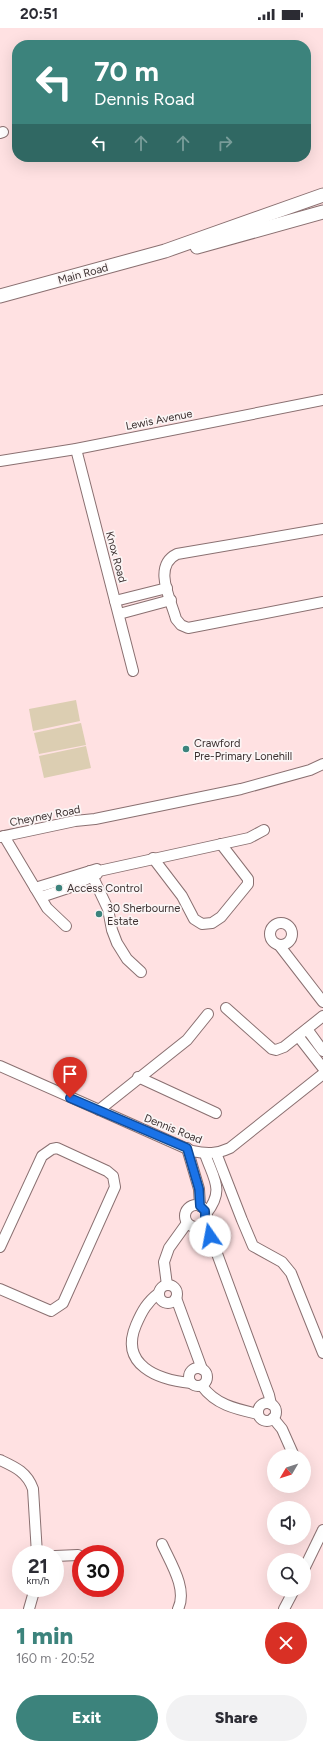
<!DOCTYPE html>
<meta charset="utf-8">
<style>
:root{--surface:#fff;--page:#f2f2f3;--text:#2b2b33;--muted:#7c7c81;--accent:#3c837c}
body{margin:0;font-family:Figtree,sans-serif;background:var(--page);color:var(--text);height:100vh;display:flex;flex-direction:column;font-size:15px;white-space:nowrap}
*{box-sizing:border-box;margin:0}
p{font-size:13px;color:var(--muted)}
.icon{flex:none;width:22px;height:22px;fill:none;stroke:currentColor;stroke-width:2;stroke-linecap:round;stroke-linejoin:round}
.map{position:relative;height:1581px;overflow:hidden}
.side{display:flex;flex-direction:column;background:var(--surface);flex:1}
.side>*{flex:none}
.hud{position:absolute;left:12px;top:12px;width:299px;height:122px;border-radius:16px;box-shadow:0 4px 16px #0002;background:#3c837c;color:#fff;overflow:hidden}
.needle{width:26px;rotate:231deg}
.controls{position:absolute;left:267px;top:1421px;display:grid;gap:8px}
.controls a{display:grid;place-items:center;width:44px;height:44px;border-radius:50%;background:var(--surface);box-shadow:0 4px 16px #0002;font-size:20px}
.speed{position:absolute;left:12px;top:1517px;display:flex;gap:8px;font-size:20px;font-weight:700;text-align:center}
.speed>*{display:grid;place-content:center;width:52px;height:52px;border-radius:50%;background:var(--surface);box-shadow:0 4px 16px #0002;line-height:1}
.speed small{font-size:10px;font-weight:400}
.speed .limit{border:6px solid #d22;background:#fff;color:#111}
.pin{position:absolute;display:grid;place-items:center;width:34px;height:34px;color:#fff;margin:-41px -17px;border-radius:50% 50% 50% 0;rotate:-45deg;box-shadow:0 0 4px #0007}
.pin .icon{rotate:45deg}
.me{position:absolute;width:44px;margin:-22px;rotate:348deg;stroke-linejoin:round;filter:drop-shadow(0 0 3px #0008)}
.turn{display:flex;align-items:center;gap:14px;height:84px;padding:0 16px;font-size:18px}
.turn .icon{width:52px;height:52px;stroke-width:2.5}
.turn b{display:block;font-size:28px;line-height:34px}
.lanes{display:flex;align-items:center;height:38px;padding:0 16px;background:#0003;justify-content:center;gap:20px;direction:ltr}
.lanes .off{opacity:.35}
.round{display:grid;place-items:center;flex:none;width:42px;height:42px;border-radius:21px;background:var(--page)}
.summary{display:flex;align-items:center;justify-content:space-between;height:68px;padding:0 16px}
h1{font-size:24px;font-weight:800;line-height:30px;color:var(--accent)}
.primary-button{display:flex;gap:8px;margin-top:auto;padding:8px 16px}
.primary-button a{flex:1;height:46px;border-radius:24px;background:var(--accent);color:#fff;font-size:16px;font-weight:800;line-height:46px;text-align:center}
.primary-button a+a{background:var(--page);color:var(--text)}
.status{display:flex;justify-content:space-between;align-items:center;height:28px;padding:0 20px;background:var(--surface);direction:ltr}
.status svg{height:11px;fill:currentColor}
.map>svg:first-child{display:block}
.green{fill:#dcceb2}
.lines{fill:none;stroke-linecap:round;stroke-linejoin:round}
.minor-casing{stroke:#8a7071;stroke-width:12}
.secondary-casing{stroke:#8a7071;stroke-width:15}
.minor{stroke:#fff;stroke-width:10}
.secondary{stroke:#fff;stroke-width:13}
.route-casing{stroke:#114b97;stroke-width:10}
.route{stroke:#1a73e8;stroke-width:7}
.poi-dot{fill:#3c837c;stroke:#fbf5f5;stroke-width:1.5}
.labels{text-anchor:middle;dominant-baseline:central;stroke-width:3.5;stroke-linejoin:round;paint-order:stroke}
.street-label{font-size:11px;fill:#3c3131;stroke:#fbf5f5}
.poi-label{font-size:11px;fill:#3c3131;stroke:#fbf5f5;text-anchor:start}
</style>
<div class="status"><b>20:51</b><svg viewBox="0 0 49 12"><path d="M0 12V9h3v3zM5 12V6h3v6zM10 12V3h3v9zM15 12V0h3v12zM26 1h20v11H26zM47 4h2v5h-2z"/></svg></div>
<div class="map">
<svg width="323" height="1581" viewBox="0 0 323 1581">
<rect width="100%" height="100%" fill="#ffe1e2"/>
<g class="green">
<path d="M76 672 80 693 33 703 29 681Z"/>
<path d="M81 695 86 717 39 726 34 705Z"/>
<path d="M86 718 91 740 44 750 39 728Z"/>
</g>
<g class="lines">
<defs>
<g id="minor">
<path d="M0 105 3 104"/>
<path d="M76 421 133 643"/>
<path d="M0 433 76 421 323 372"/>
<path d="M323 501 177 526C152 538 171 572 176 591L181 597 188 600 323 574"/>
<path d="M115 573 167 560"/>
<path d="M119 586 171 572"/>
<path d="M4 808 47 880 66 898"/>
<path d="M0 809 75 793 95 791 241 761 310 742 323 736"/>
<path d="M153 830 182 868 194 891 202 896 212 895 221 889 248 856V851L221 816"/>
<path d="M90 843 108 881 112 902 117 915 127 931 141 944"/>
<path d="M35 860 97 841 99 843 249 810 264 802"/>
<path d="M41 869 68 860 97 846"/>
<circle cx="281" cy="906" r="11"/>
<path d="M279 917 323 974"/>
<path d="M226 980 272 1021 276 1022 284 1019 323 988"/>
<path d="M307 1001 323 1023"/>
<path d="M298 1008 323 1040"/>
<path d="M0 1038 192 1123C207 1126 217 1126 230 1120L323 1046"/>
<path d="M138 1049 216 1085"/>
<path d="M99 1082 187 1012 208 986"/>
<path d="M187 1120 199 1161 200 1178"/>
<path d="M216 1125 242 1192 253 1218 282 1234 291 1245 323 1325"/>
<path d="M205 1126C214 1152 225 1162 206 1186"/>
<circle cx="196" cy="1188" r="11"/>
<path d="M205 1193 269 1367 271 1376"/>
<path d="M0 1219 42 1128 52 1121 57 1120 107 1143 113 1148 115 1159 63 1275 51 1283 0 1261"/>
<path d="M167 1257 164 1234 169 1220 187 1195"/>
<circle cx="168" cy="1266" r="9"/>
<path d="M159 1265C147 1274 142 1283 136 1297 119 1337 158 1352 191 1355"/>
<path d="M176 1270 202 1341"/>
<circle cx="198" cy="1349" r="9"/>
<path d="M202 1358C216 1377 236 1381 258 1386"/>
<circle cx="267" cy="1384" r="9"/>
<path d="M273 1390 282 1401 294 1428"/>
<path d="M0 1432C15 1439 27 1444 33 1461L37 1526"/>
<path d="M162 1516C170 1534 188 1561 178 1581"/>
<path d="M55 1528 78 1527"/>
<path d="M304 1541 323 1502"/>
<path d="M29 1581 35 1560"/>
<path d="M284 1581 294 1562"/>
</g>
<g id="secondary">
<path d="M197 219 323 184"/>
<path d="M0 268 165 223 323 167"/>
</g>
</defs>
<use href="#minor" class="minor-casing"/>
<use href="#secondary" class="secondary-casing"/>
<use href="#minor" class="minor"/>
<use href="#secondary" class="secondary"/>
</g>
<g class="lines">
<defs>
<path id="route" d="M70 1070 187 1120 199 1161 200 1178 205 1183V1193L210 1208"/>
</defs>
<use href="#route" class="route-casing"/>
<use href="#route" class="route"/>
</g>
<g class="poi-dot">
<circle cx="186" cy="721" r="4"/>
<circle cx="59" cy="860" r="4"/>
<circle cx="99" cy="886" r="4"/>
</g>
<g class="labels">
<g class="street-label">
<text transform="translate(83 246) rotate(-15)">Main Road</text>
<text transform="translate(159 392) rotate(-11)">Lewis Avenue</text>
<text transform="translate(116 529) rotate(75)">Knox Road</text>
<text transform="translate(45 788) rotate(-11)">Cheyney Road</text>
<text transform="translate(173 1101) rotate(22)">Dennis Road</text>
</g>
<g class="poi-label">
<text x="194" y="715">Crawford<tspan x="194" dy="13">Pre-Primary Lonehill</tspan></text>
<text x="67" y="860">Access Control</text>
<text x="107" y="880">30 Sherbourne<tspan x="107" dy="13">Estate</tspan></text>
</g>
</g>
</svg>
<div class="controls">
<a><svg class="needle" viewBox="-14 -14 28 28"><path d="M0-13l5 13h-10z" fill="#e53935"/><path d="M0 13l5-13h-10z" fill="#7c7c81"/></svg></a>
<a><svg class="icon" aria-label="sound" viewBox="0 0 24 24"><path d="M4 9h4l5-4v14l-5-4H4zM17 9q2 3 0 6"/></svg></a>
<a><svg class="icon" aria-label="search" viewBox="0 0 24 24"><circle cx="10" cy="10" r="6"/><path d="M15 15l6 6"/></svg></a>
</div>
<div class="speed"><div>21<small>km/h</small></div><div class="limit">30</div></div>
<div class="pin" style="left:70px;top:1070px;background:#d93025"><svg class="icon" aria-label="arrive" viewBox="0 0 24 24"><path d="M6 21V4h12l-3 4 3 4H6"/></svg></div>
<svg class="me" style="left:210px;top:1208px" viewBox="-20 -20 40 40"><circle r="19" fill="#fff"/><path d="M0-13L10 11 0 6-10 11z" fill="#1a73e8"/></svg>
<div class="hud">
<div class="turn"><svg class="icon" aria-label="left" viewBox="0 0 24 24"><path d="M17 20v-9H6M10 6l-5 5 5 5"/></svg><div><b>70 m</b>Dennis Road</div></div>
<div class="lanes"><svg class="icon" aria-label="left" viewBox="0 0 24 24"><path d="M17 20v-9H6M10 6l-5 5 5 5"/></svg><svg class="icon off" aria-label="ahead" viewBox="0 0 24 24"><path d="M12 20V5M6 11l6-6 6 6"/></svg><svg class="icon off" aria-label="ahead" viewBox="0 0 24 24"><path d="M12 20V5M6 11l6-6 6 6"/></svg><svg class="icon off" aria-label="right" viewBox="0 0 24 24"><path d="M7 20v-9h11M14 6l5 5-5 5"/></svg></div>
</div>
</div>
<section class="side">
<div class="summary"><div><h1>1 min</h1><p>160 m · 20:52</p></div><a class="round" style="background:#d93025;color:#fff"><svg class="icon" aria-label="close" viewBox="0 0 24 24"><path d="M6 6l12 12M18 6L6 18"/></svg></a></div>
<div class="primary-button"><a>Exit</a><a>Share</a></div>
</section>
